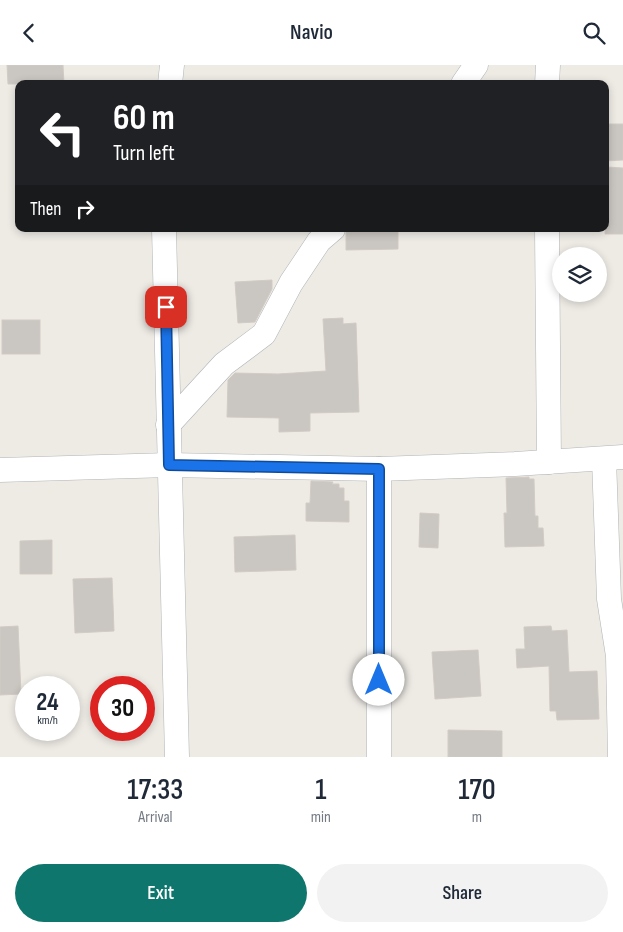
<!DOCTYPE html>
<style>
:root{--surface:#fff;--page:#f2f2f3;--text:#1f2937;--muted:#747a83;--accent:#0f766e}
body{margin:0;font-family:"Sofia Sans Condensed",sans-serif;background:var(--page);color:var(--text);height:100vh;display:flex;flex-direction:column;font-size:19px;white-space:nowrap}
*{box-sizing:border-box;margin:0}
p{font-size:16px;color:var(--muted)}
.icon{flex:none;width:28px;height:28px;fill:none;stroke:currentColor;stroke-width:2;stroke-linecap:round;stroke-linejoin:round}
.map{position:relative;height:692px;overflow:hidden}
.drawer{display:flex;flex-direction:column;background:var(--surface);flex:1}
.drawer>*{flex:none}
.top-card{position:absolute;left:15px;top:15px;width:594px;height:152px;border-radius:10px;box-shadow:0 2px 8px #0003;background:#202124;color:#fff;overflow:hidden}
.fabs{position:absolute;left:552px;top:182px;display:grid;gap:10px}
.fabs a{display:grid;place-items:center;width:55px;height:55px;border-radius:50%;background:var(--surface);box-shadow:0 2px 8px #0003;font-size:25px}
.speed{position:absolute;left:15px;top:611px;display:flex;gap:10px;font-size:25px;font-weight:700;text-align:center}
.speed>*{display:grid;place-content:center;width:65px;height:65px;border-radius:50%;background:var(--surface);box-shadow:0 2px 8px #0003;line-height:1}
.speed small{font-size:12px;font-weight:400}
.speed .limit{border:8px solid #d22;background:#fff;color:#111}
.pin{position:absolute;display:grid;place-items:center;width:42px;height:42px;color:#fff;margin:-21px;border-radius:10px;box-shadow:0 2px 8px #0006}
.me{position:absolute;width:55px;margin:-28px;rotate:0deg;stroke-linejoin:round;filter:drop-shadow(0 0 4px #0008)}
.turn{display:flex;align-items:center;gap:18px;height:105px;padding:0 15px;font-size:22px}
.turn .icon{width:65px;height:65px;stroke-width:2.5}
.turn b{display:block;font-size:35px;line-height:42px}
.then{display:flex;align-items:center;height:48px;padding:0 15px;background:#0003;gap:10px;font-size:19px}
.eta{display:flex;justify-content:space-evenly;align-items:center;height:85px;text-align:center}
.eta b{font-size:30px;font-weight:600;line-height:35px}
.action{display:flex;gap:10px;margin-top:auto;padding:10px 15px}
.action a{flex:1;height:58px;border-radius:30px;background:var(--accent);color:#fff;font-size:20px;font-weight:600;line-height:58px;text-align:center}
.action a+a{background:var(--page);color:var(--text)}
header{display:flex;justify-content:space-between;align-items:center;height:65px;padding:0 15px;background:var(--surface);font-size:22px;font-weight:600}
.map>svg:first-child{display:block}
.building{fill:#cac6c2;stroke:#d3cbc4}
.lines{fill:none;stroke-linecap:round;stroke-linejoin:round}
.minor-casing{stroke:#b0b4b7;stroke-width:25}
.minor{stroke:#fff;stroke-width:24}
.route-casing{stroke:#114b97;stroke-width:12}
.route{stroke:#1a73e8;stroke-width:9}
</style>
<header><svg class="icon" aria-label="back" viewBox="0 0 24 24"><path d="M15 5l-7 7 7 7"/></svg>Navio<svg class="icon" aria-label="search" viewBox="0 0 24 24"><circle cx="10" cy="10" r="6"/><path d="M15 15l6 6"/></svg></header>
<div class="map">
<svg width="623" height="692" viewBox="0 0 623 692">
<rect width="100%" height="100%" fill="#eeebe5"/>
<g class="building">
<path d="M7 0H63L64 19H8Z"/>
<path d="M605 59H623V95L605 96Z"/>
<path d="M607 102 623 103V169H605Z"/>
<path d="M346 164H398V184L346 185Z"/>
<path d="M272 215V224L255 257 238 258 235 217Z"/>
<path d="M343 253V259L356 258 359 347 310 348V366L279 367V353L227 352 228 315 235 308 278 309 326 306 323 254Z"/>
<rect x="2" y="255" width="38" height="34"/>
<path d="M529 412V414H534L535 451H538V463H543L544 481 505 482 504 448H507L506 413Z"/>
<path d="M311 416 333 417 332 419H339V423H344V436H349V457L306 456V438H310Z"/>
<path d="M420 448 439 449 438 483 419 482Z"/>
<path d="M295 470 296 505 235 507 234 472Z"/>
<path d="M52 475V509H20V476Z"/>
<path d="M112 513 114 566 75 568 73 514Z"/>
<path d="M18 561 21 629 0 630V562Z"/>
<path d="M551 561 552 566 567 565 569 607 597 606 599 654 557 655 556 646H550L549 601 517 603 516 584H525L524 562Z"/>
<path d="M478 585 481 631 435 634 432 587Z"/>
<path d="M448 665 502 666V692H448Z"/>
</g>
<g class="lines">
<defs>
<g id="minor">
<path d="M170 19 172 0"/>
<path d="M463 19 476 0"/>
<path d="M547 19 548 0"/>
<path d="M164 164 177 692"/>
<path d="M547 164 549 397"/>
<path d="M168 360 224 299 264 269 291 218 319 176 333 164"/>
<path d="M604 394 609 534 618 591 620 692"/>
<path d="M0 405 169 400 379 404 515 399 623 392"/>
<path d="M379 692V404"/>
</g>
</defs>
<use href="#minor" class="minor-casing"/>
<use href="#minor" class="minor"/>
</g>
<g class="lines">
<defs>
<path id="route" d="M166 242 169 400 379 404V615"/>
</defs>
<use href="#route" class="route-casing"/>
<use href="#route" class="route"/>
</g>
</svg>
<div class="fabs">
<a><svg class="icon" aria-label="layers" viewBox="0 0 24 24"><path d="M12 4l9 5-9 5-9-5zM3 14l9 5 9-5"/></svg></a>
</div>
<div class="speed"><div>24<small>km/h</small></div><div class="limit">30</div></div>
<div class="pin" style="left:166px;top:242px;background:#d93025"><svg class="icon" aria-label="arrive" viewBox="0 0 24 24"><path d="M6 21V4h12l-3 4 3 4H6"/></svg></div>
<svg class="me" style="left:379px;top:615px" viewBox="-20 -20 40 40"><circle r="19" fill="#fff"/><path d="M0-13L10 11 0 6-10 11z" fill="#1a73e8"/></svg>
<div class="top-card">
<div class="turn"><svg class="icon" aria-label="left" viewBox="0 0 24 24"><path d="M17 20v-9H6M10 6l-5 5 5 5"/></svg><div><b>60 m</b>Turn left</div></div>
<div class="then">Then<svg class="icon" aria-label="right" viewBox="0 0 24 24"><path d="M7 20v-9h11M14 6l5 5-5 5"/></svg></div>
</div>
</div>
<section class="drawer">
<div class="eta">
<div><b>17:33</b><p>Arrival</p></div>
<div><b>1</b><p>min</p></div>
<div><b>170</b><p>m</p></div>
</div>
<div class="action"><a>Exit</a><a>Share</a></div>
</section>
